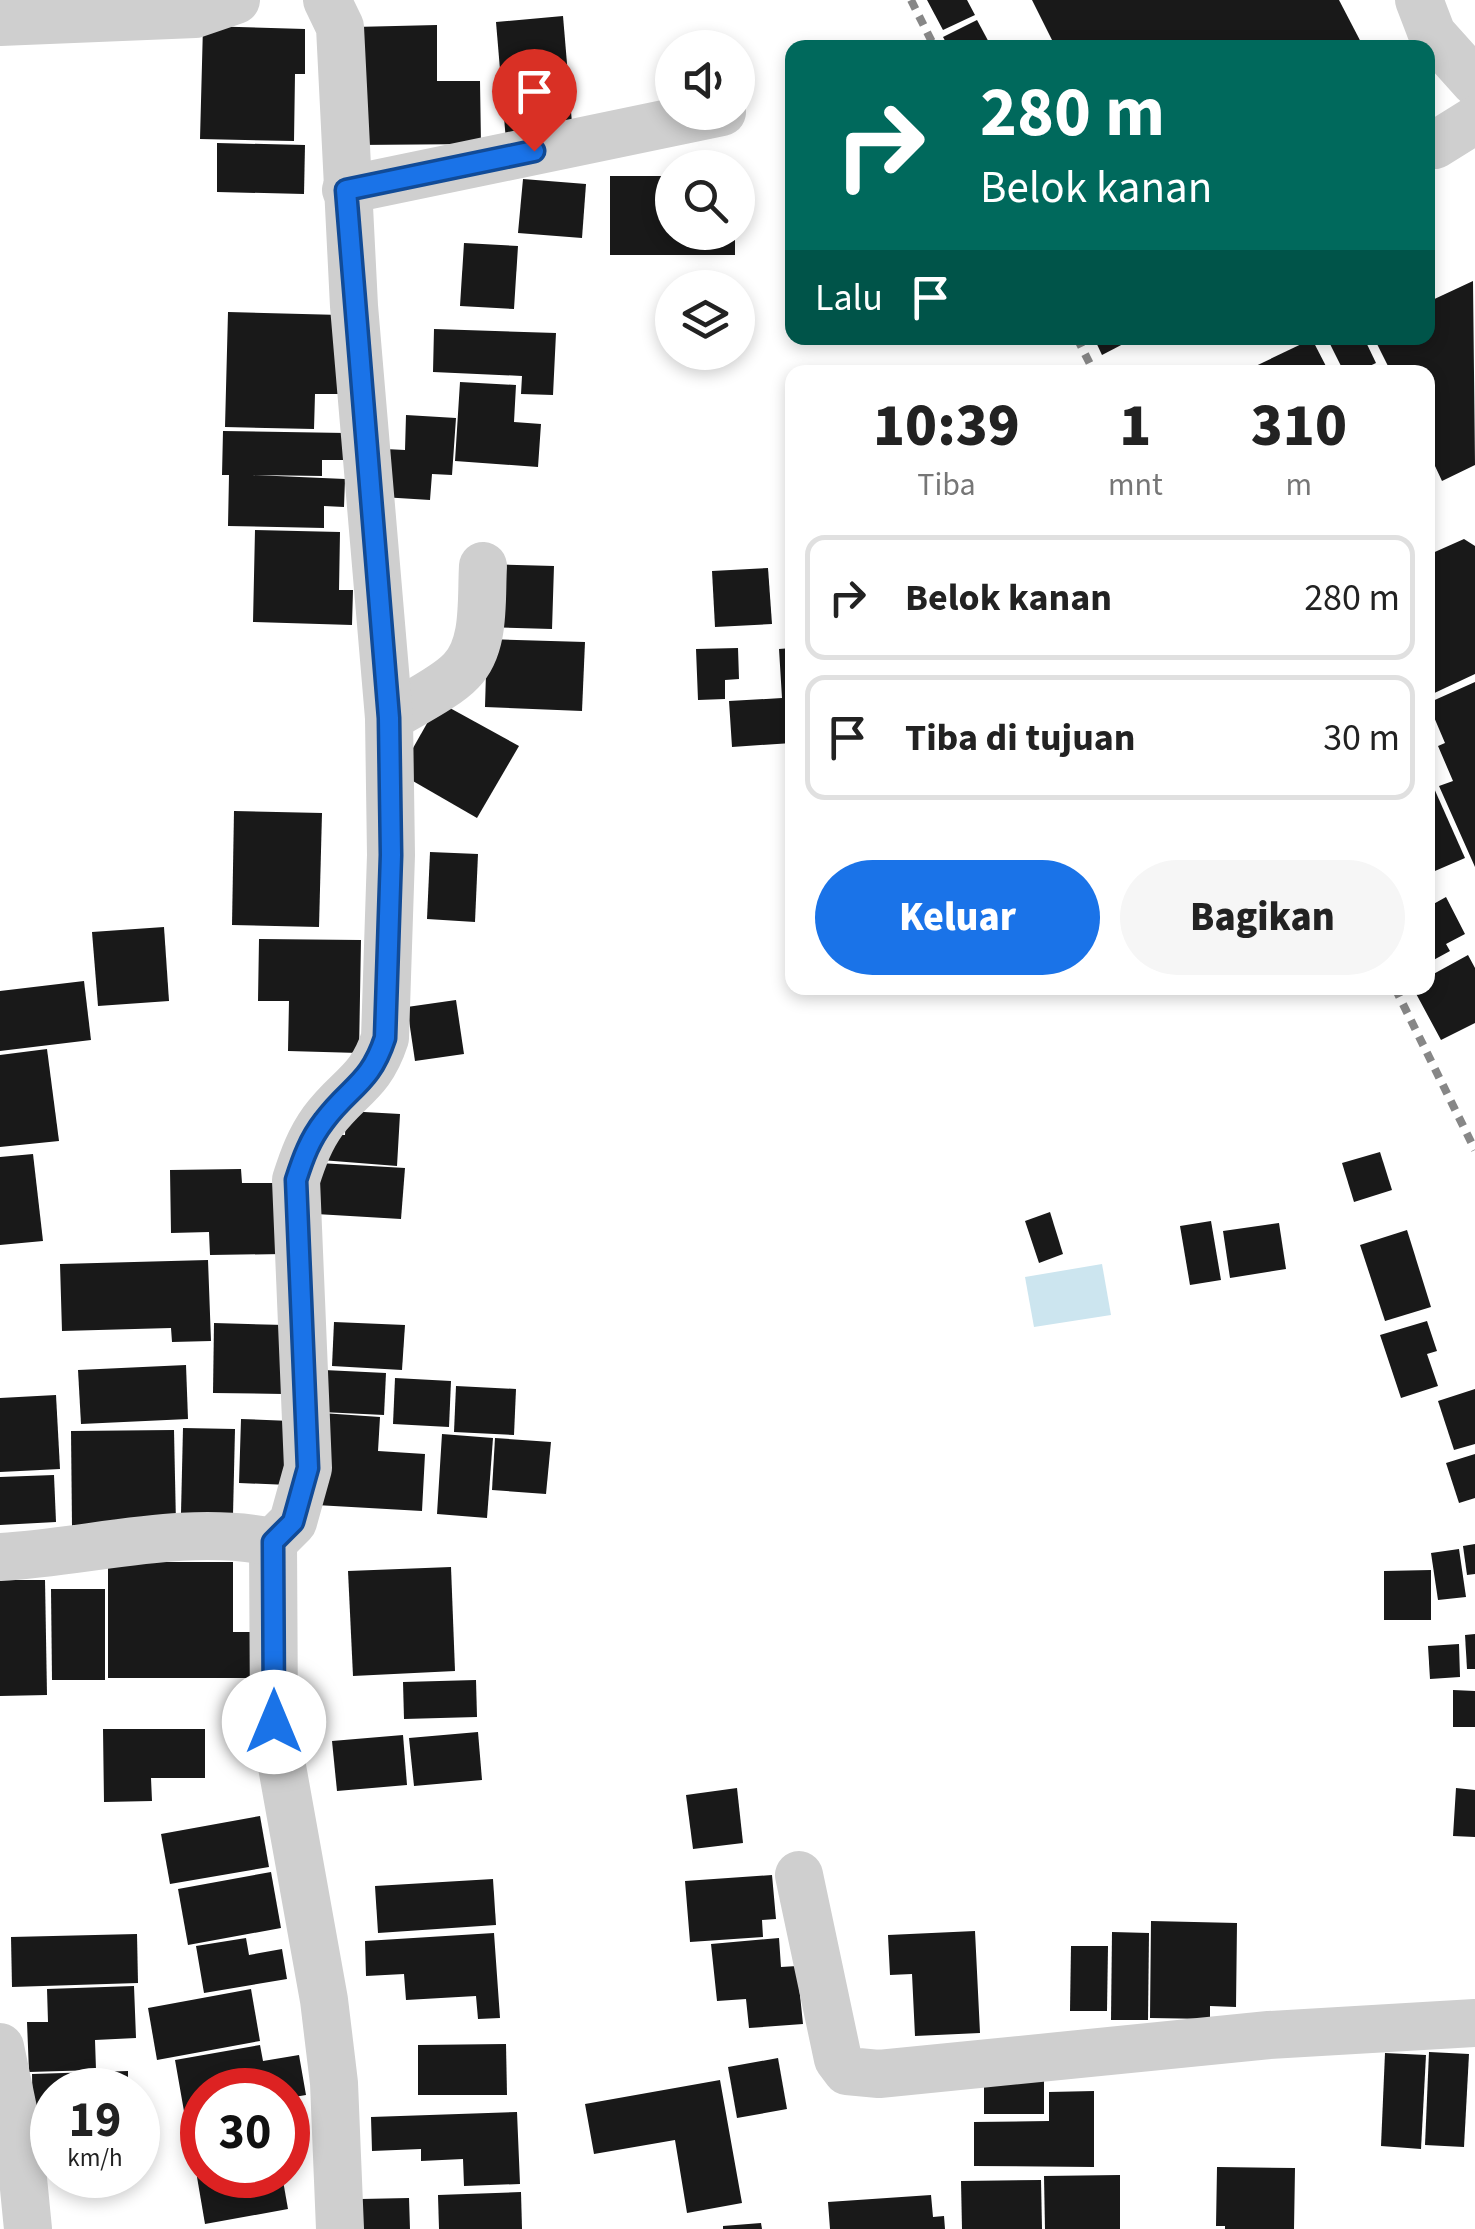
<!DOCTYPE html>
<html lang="id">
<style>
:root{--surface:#fff;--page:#f6f6f6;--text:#222;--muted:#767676;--line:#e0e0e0;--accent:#1a73e8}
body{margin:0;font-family:"Source Sans 3",sans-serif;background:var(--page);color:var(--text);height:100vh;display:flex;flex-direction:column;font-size:38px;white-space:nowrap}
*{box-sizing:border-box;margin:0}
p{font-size:32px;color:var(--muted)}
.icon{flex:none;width:55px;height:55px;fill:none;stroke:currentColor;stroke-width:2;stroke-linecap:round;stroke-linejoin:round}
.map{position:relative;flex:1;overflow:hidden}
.panel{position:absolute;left:785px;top:365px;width:650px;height:630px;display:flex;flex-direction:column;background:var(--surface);border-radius:20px;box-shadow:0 5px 15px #0003}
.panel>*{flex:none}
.banner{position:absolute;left:785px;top:40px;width:650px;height:305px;border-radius:20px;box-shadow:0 5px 15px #0003;background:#00695c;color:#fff;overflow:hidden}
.tools{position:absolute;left:655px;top:30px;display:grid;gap:20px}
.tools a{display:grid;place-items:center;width:100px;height:100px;border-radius:50%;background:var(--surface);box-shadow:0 5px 15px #0003;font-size:50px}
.speed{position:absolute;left:30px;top:2068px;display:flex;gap:20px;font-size:50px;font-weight:700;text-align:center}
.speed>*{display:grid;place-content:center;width:130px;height:130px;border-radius:50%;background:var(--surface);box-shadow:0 5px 15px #0003;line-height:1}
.speed small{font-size:25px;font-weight:400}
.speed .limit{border:15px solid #d22;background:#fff;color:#111}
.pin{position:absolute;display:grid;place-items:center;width:85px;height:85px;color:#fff;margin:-102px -42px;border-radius:50% 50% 50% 0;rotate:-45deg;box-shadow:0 0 10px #0007}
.pin .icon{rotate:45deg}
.me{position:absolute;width:110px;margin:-55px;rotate:0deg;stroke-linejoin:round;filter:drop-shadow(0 0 8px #0008)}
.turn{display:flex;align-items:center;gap:35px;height:210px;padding:0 30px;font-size:45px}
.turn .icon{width:130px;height:130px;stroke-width:2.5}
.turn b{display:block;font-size:70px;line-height:85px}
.then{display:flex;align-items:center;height:95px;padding:0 30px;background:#0003;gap:20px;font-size:38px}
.eta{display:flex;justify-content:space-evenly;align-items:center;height:170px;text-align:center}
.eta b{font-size:60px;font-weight:800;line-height:70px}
.button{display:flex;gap:20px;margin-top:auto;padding:20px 30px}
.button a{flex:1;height:115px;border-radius:60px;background:var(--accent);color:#fff;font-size:40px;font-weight:800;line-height:115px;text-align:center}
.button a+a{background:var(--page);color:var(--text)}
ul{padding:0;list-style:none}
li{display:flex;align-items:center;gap:30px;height:125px;margin:0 20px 15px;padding:0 10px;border:5px solid var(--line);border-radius:20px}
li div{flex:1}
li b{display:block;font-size:38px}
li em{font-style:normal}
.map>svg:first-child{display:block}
.water{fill:#cce5ef}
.building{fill:#191919}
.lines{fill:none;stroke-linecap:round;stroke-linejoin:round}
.minor{stroke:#cfcfcf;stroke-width:48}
.rail{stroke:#878787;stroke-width:8;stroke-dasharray:10 8;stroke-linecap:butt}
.route-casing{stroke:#114b97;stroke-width:25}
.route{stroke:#1a73e8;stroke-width:18}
</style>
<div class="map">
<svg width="1475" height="2229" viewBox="0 0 1475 2229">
<rect width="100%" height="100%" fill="#fff"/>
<path class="water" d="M1102 1264 1111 1315 1034 1327 1025 1277Z"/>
<g class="building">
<path d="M927 0H967L975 15 943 30Z"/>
<path d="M1032 0H1339L1364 48H1056Z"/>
<path d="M563 16 573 135 506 141 496 22Z"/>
<path d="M977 20 992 48H949L943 37Z"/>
<path d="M437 25V81H480L481 144 355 145 354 27Z"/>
<path d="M203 26 305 29V74H295L294 141 200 139Z"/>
<path d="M217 143 305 145 304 194 217 192Z"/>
<path d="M610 176H672V232H735V255H610Z"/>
<path d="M523 179 586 184 582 238 518 233Z"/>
<path d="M464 243 518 246 514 309 460 306Z"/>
<path d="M1473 281 1475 465 1442 481 1428 451V372H1391L1374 338H1428V302Z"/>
<path d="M228 312 341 315 339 394H315L314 429 225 427Z"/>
<path d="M434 329 556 333 553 395 521 394 522 376 433 372Z"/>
<path d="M1094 338H1125L1127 342 1102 355Z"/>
<path d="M1327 338H1364L1376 363 1357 372H1344Z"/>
<path d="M1312 339 1329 372H1243Z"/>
<path d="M460 382 516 385 514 422 541 424 538 467 455 461Z"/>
<path d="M406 415 456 418 452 475 432 474 430 500 382 497 385 449 405 450Z"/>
<path d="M223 431 346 433V460H322V476L252 475 345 479 344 507 324 506V528L228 526 229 475H222Z"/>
<path d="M255 530 340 532 339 590H353L352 625 253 622Z"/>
<path d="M1464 539 1475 546V674L1428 696V555Z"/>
<path d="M487 564 554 566 552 629 485 627Z"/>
<path d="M768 568 772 624 715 627 712 571Z"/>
<path d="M487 639 585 642 582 711 485 707Z"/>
<path d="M738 648 739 679 725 680V699L698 700 696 649Z"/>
<path d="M792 648V743L732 747 729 701 782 698 779 649Z"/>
<path d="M1475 682V867L1439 786 1453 781 1438 746 1445 743 1428 703Z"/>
<path d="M439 702 519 746 477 818 399 773Z"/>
<path d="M1433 786 1465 858 1428 874V789Z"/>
<path d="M234 811 322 813 319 927 232 925Z"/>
<path d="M430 852 478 854 475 922 427 919Z"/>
<path d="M1446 897 1465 934 1446 944 1450 951 1428 963V907Z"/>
<path d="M164 927 169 1001 98 1006 92 932Z"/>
<path d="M259 939 361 940 359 1053 288 1051 289 1001H258Z"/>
<path d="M1468 955 1475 968V1023L1441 1040 1413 988H1428V977Z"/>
<path d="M84 981 91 1040 0 1051V991Z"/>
<path d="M456 1000 464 1054 415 1061 407 1007Z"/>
<path d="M47 1049 59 1141 0 1147V1055Z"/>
<path d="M346 1111 400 1114 397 1166 321 1160 323 1134 345 1135Z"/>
<path d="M1380 1152 1392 1190 1354 1202 1342 1163Z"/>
<path d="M33 1154 43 1241 0 1245V1157Z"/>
<path d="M319 1163 405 1168 401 1219 316 1214Z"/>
<path d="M241 1169 242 1183H281L283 1254 210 1255 209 1232 171 1233 170 1170Z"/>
<path d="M1050 1212 1063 1254 1039 1263 1025 1221Z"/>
<path d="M1211 1221 1221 1280 1190 1285 1180 1226Z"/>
<path d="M1279 1223 1286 1269 1230 1278 1223 1231Z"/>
<path d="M1407 1230 1431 1307 1385 1321 1360 1245Z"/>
<path d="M208 1260 211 1341 172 1342 171 1328 62 1331 60 1264Z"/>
<path d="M1427 1321 1437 1351 1427 1354 1438 1386 1401 1398 1380 1335Z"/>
<path d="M334 1322 405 1325 402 1370 332 1366Z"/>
<path d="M214 1323 285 1325 284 1394 213 1393Z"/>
<path d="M186 1365 188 1419 81 1424 78 1370Z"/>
<path d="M324 1370 386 1373 384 1415 322 1412Z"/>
<path d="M395 1378 451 1381 449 1427 393 1424Z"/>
<path d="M456 1386 516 1389 514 1435 454 1432Z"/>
<path d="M1475 1389V1444L1454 1450 1438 1401Z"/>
<path d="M56 1395 60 1469 0 1472V1398Z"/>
<path d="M322 1413 380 1417 378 1451 425 1454 422 1511 316 1505Z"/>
<path d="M241 1419 291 1421 289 1485 239 1483Z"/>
<path d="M183 1428 235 1429 233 1515 181 1513Z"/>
<path d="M174 1430 176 1525 72 1526 71 1431Z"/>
<path d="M442 1434 493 1438 487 1518 437 1514Z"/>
<path d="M495 1438 551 1442 546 1494 492 1490Z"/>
<path d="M1475 1454V1498L1459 1503 1446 1463Z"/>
<path d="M54 1475 56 1522 0 1525V1477Z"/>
<path d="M1475 1544V1574L1467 1575 1463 1546Z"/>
<path d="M1459 1549 1466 1597 1438 1600 1431 1553Z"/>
<path d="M108 1562H233V1632H260V1678H108Z"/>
<path d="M451 1567 455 1671 353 1676 348 1571Z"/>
<path d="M1431 1570V1620H1384V1571Z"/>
<path d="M0 1580H45L47 1695 0 1696Z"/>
<path d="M51 1589H105V1680H52Z"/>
<path d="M1475 1634V1669H1467L1465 1635Z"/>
<path d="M1459 1644 1460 1677 1430 1679 1428 1646Z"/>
<path d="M476 1680 477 1717 404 1719 403 1682Z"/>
<path d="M1453 1690 1475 1691V1727H1453Z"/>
<path d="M103 1729H205V1778H151L152 1801 104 1802Z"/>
<path d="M478 1732 482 1780 414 1786 409 1738Z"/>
<path d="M403 1735 407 1785 337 1791 332 1741Z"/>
<path d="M737 1788 743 1843 693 1849 686 1795Z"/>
<path d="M1456 1788 1475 1790V1837L1453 1836Z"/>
<path d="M260 1816 269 1867 170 1884 161 1834Z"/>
<path d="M271 1872 281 1928 188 1945 178 1889Z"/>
<path d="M772 1875 776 1919 762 1920 763 1937 690 1942 685 1881Z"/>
<path d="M493 1879 496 1925 378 1933 375 1886Z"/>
<path d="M1151 1921 1237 1923 1236 2007 1210 2006V2019L1150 2018Z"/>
<path d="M975 1931 980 2033 915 2036 912 1974 890 1975 888 1935Z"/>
<path d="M1112 1932 1149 1933 1148 2020H1111Z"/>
<path d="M494 1933 500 2018 478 2019 476 1996 406 2000 404 1974 366 1976 365 1941Z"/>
<path d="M137 1934 138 1983 12 1987 11 1937Z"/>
<path d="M246 1938 249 1955 282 1949 287 1979 204 1993 196 1946Z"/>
<path d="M779 1938 781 1967 797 1966 803 2024 749 2028 746 1999 717 2001 711 1944Z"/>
<path d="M1071 1946H1108L1107 2011H1070Z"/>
<path d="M134 1986 136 2038 95 2040 96 2070 29 2072 27 2022H48L47 1989Z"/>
<path d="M251 1989 260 2041 157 2060 148 2008Z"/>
<path d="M506 2044 507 2095H418V2045Z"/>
<path d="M260 2045 263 2061 299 2055 306 2095 288 2098V2090H202V2114L185 2117 175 2060Z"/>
<path d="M1429 2052 1469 2054 1464 2147 1425 2145Z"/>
<path d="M1385 2053 1426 2055 1421 2149 1381 2146Z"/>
<path d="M778 2058 787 2109 737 2118 728 2067Z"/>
<path d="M128 2071V2090H52V2122H33L32 2074Z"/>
<path d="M720 2080 742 2203 687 2213 675 2140 594 2154 585 2104Z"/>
<rect x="984" y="2081" width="60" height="33"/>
<path d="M1094 2091V2167L974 2166V2122L1049 2121V2092Z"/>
<path d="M517 2112 520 2184 464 2186 463 2159 421 2161V2149L372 2151 371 2117Z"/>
<path d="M202 2115V2172L196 2173 186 2118Z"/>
<path d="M33 2126H52V2173H34Z"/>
<path d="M1217 2167 1295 2168 1294 2229H1225V2226H1216Z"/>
<path d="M209 2175H282L288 2209 205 2224 197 2177Z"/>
<path d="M1120 2175V2229H1045L1044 2176Z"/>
<path d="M1041 2180 1042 2229H962L961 2181Z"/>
<path d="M521 2192 522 2229H439L438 2195Z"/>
<path d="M931 2195 933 2217 944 2216 945 2229H830L828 2202Z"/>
<path d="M409 2198 410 2229H362L361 2199Z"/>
<path d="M761 2223 762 2229H723V2226Z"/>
</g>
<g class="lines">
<g class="minor">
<path d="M1419 0 1432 34 1475 82"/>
<path d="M0 22 195 14 236 0"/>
<path d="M1435 145 1475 120"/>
<path d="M346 190 722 112"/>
<path d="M389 718C409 705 445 688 461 671 486 646 481 599 483 566"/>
<path d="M273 1542 274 1722 324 2000 334 2083 340 2229"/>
<path d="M0 1557C90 1552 183 1524 273 1542L293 1522 308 1468 296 1180C303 1158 310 1139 323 1121 349 1086 370 1084 385 1038L391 855 389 718 354 306 340 27 327 0"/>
<path d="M799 1875 838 2059 847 2071 879 2074 1269 2035 1475 2023"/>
<path d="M0 2047 19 2138 28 2229"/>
</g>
<g class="rail">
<path d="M911 0 935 48"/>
<path d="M1077 338 1094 372"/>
<path d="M1395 988 1475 1150"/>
</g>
</g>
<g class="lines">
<defs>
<path id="route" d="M274 1722 273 1542 293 1522 308 1468 296 1180C303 1158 310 1139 324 1121 350 1086 370 1084 385 1038L391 855 389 718 346 190 534 151"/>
</defs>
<use href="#route" class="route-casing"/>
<use href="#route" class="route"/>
</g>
</svg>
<div class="tools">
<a><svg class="icon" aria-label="sound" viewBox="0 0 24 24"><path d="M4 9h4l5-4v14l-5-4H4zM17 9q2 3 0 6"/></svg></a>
<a><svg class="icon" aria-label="search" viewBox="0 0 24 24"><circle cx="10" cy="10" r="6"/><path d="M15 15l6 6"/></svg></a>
<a><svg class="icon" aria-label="layers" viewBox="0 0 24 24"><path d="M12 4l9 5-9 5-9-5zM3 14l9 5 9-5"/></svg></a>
</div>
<div class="speed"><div>19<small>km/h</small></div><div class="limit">30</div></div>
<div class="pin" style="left:534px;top:151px;background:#d93025"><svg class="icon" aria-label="arrive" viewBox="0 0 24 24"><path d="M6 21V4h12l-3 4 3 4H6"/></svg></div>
<svg class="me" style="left:274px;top:1722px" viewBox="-20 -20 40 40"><circle r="19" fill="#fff"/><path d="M0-13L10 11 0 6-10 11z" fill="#1a73e8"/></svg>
<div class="banner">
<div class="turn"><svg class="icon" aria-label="right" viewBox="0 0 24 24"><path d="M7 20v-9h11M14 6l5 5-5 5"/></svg><div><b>280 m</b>Belok kanan</div></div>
<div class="then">Lalu<svg class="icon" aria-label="arrive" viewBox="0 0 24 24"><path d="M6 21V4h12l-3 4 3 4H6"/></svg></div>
</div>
<section class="panel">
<div class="eta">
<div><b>10:39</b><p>Tiba</p></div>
<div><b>1</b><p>mnt</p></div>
<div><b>310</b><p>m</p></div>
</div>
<ul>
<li><svg class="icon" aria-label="right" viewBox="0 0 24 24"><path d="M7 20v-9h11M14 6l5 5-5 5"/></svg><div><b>Belok kanan</b></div><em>280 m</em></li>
<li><svg class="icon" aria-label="arrive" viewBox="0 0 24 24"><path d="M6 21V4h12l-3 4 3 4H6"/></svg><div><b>Tiba di tujuan</b></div><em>30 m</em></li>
</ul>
<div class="button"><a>Keluar</a><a>Bagikan</a></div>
</section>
</div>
